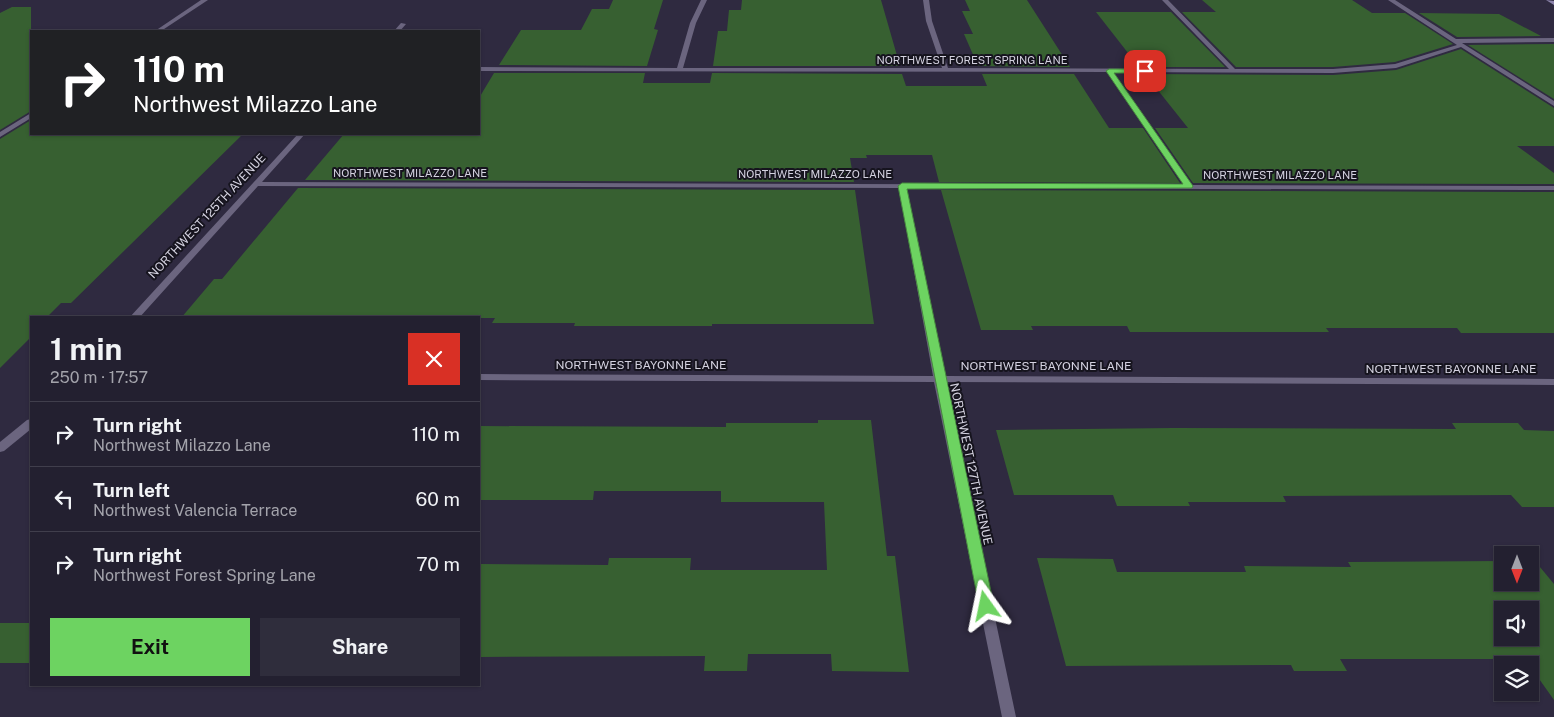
<!DOCTYPE html>
<meta charset="utf-8">
<style>
:root{--surface:#232030;--page:#2f2d3c;--text:#f1f3f6;--muted:#a3a3ab;--line:#403e4c;--accent:#6dd361}
body{margin:0;font-family:"Public Sans",sans-serif;background:var(--page);color:var(--text);height:100vh;display:flex;flex-direction:column;font-size:19px;white-space:nowrap}
*{box-sizing:border-box;margin:0}
p{font-size:16px;color:var(--muted)}
.icon{flex:none;width:28px;height:28px;fill:none;stroke:currentColor;stroke-width:2;stroke-linecap:round;stroke-linejoin:round}
.map{position:relative;flex:1;overflow:hidden}
.details{position:absolute;left:30px;top:316px;width:450px;height:370px;display:flex;flex-direction:column;background:var(--surface);border-radius:0px;box-shadow:0 1px 4px #0004,0 0 0 1px var(--line)}
.details>*{flex:none}
.banner{position:absolute;left:30px;top:30px;width:450px;height:105px;border-radius:0px;box-shadow:0 1px 4px #0004,0 0 0 1px var(--line);background:#202124;color:#fff;overflow:hidden}
.needle{width:32px;rotate:180deg}
.buttons{position:absolute;left:1494px;top:546px;display:grid;gap:10px}
.buttons a{display:grid;place-items:center;width:45px;height:45px;border-radius:0px;background:var(--surface);box-shadow:0 1px 4px #0004,0 0 0 1px var(--line);font-size:25px}
.pin{position:absolute;display:grid;place-items:center;width:42px;height:42px;color:#fff;margin:-21px;border-radius:10px;box-shadow:0 2px 8px #0006}
.me{position:absolute;width:55px;margin:-28px;rotate:348deg;stroke-linejoin:round;filter:drop-shadow(0 0 4px #0008)}
.turn{display:flex;align-items:center;gap:18px;height:105px;padding:0 20px;font-size:22px}
.turn .icon{width:65px;height:65px;stroke-width:2.5}
.turn b{display:block;font-size:35px;line-height:42px}
.round{display:grid;place-items:center;flex:none;width:52px;height:52px;border-radius:0px;background:var(--page)}
.overview{display:flex;align-items:center;justify-content:space-between;height:85px;padding:0 20px}
h1{font-size:30px;font-weight:700;line-height:38px}
.primary-button{display:flex;gap:10px;margin-top:auto;padding:10px 20px}
.primary-button a{flex:1;height:58px;border-radius:0px;background:var(--accent);color:#111;font-size:20px;font-weight:700;line-height:58px;text-align:center}
.primary-button a+a{background:var(--page);color:var(--text)}
ul{padding:0;list-style:none}
li{display:flex;align-items:center;gap:15px;height:65px;padding:0 20px;border-top:1px solid var(--line)}
li div{flex:1}
li b{display:block;font-size:19px}
li em{font-style:normal}
.map>svg:first-child{display:block}
.building{fill:#376031;fill-rule:evenodd}
.lines{fill:none;stroke-linecap:round;stroke-linejoin:round}
.minor{fill:#6b657f;fill-rule:evenodd}
.secondary{fill:#8d84ac;fill-rule:evenodd}
.route{fill:#6dd361;stroke:#47893f}
.labels{text-anchor:middle;dominant-baseline:central;stroke-width:4;stroke-linejoin:round;paint-order:stroke}
.far-street-label{font-size:11px;fill:#d4d2e0;stroke:#16141e}
.street-label{font-size:12px;fill:#d4d2e0;stroke:#16141e}
</style>
<div class="map">
<svg width="1554" height="717" viewBox="0 0 1554 717">
<rect width="100%" height="100%" fill="#2f2a40"/>
<g class="building">
<path d="M613 0H663L654 29 658 30 647 66 499 65 521 30H581L592 9H609Z"/>
<path d="M742 0H881L900 66H713L718 31H727L729 10H741Z"/>
<path d="M965 0H1027L1070 67 978 66 964 34H973L962 11H970Z"/>
<path d="M1202 0H1352L1372 13H1405L1453 44 1395 62 1333 67H1236L1182 12H1216Z"/>
<path d="M12 7H31V111L0 130V13Z"/>
<path d="M1096 12H1171L1225 67H1139Z"/>
<path d="M1419 13 1499 14 1541 36 1457 37Z"/>
<path d="M1554 44V99L1468 45Z"/>
<path d="M1461 49 1554 108V146H1517L1554 173V184L1193 183 1155 128H1188L1145 74 1333 75 1396 70Z"/>
<path d="M494 73H645L643 83H710L712 73 902 74 906 86H987L982 74H1074L1109 128H1143L1180 183 939 182 932 155H866L867 158H850L854 182 305 180 344 134H479V98Z"/>
<path d="M31 120V134H243L71 303H61L46 318H31V337L0 368V139Z"/>
<path d="M298 188 855 190 874 324H712V326H574L575 323H492L495 318H181L214 279H222Z"/>
<path d="M941 190 1554 192V333H1461L1457 328H1326L1329 332H1130L1127 326H1031L1033 330H981Z"/>
<path d="M818 420H871L887 556H895L909 672 832 671 831 654H748L747 671H704L705 656 479 657V564L608 565 609 558H691L690 570H827L824 502H721V491H594L593 500H479V426L726 427V423H818Z"/>
<path d="M1452 423H1518L1524 430 1554 431V507H1522L1511 495 1283 496 1286 502H1188L1190 506H1117L1113 495H1014L996 430 1173 428 1456 429Z"/>
<path d="M1037 558 1113 559 1117 572H1246L1244 566 1351 567 1348 562 1502 561V582H1530V561H1535L1554 584V700L1525 659H1340L1347 671H1294L1291 665 1066 666ZM1502 610H1530V638H1502Z"/>
<rect x="0" y="623" width="31" height="40"/>
</g>
<g class="lines">
<g class="minor">
<path d="M201 0H208L161 31H155Z"/>
<path d="M701 0H707L696 23 683 68H942L926 21 923 0H929L932 21 948 68 1229 69 1162 0H1168L1235 69H1333L1395 64 1457 45 1388 0H1395L1456 39 1554 38V42L1462 43 1554 101V106L1461 47 1396 68 1333 73 1113 72 1192 185 1554 186V190L906 188 943 376 1554 379V385L945 382 1016 717H1002L934 382 479 380V374L933 376 899 188 258 186 139 318H129L298 134H305L262 182 1184 185 1107 72 479 71V67L677 68 690 23Z"/>
<path d="M401 23 406 24 400 31H394Z"/>
<path d="M31 113V118L0 137V132Z"/>
<path d="M31 419V429L4 451 0 452V442L27 420Z"/>
</g>
<path class="secondary" d="M1546 0 1554 1V5Z"/>
</g>
<path class="route" d="M1109 69H1147L1145 73H1114L1193 186 1192 188 907 189 994 606 992 611 986 613 981 611 979 606 898 186 902 183 1183 184 1106 71Z"/>
<g class="labels">
<g class="far-street-label">
<text x="972" y="60">NORTHWEST FOREST SPRING LANE</text>
<text x="410" y="173">NORTHWEST MILAZZO LANE</text>
<text x="815" y="174">NORTHWEST MILAZZO LANE</text>
<text x="1280" y="175">NORTHWEST MILAZZO LANE</text>
</g>
<g class="street-label">
<text transform="translate(207 216) rotate(-47)">NORTHWEST 125TH AVENUE</text>
<text x="641" y="365">NORTHWEST BAYONNE LANE</text>
<text x="1046" y="366">NORTHWEST BAYONNE LANE</text>
<text x="1451" y="369">NORTHWEST BAYONNE LANE</text>
<text transform="translate(971 464) rotate(78)">NORTHWEST 127TH AVENUE</text>
</g>
</g>
</svg>
<div class="buttons">
<a><svg class="needle" viewBox="-14 -14 28 28"><path d="M0-13l5 13h-10z" fill="#e53935"/><path d="M0 13l5-13h-10z" fill="#a3a3ab"/></svg></a>
<a><svg class="icon" aria-label="sound" viewBox="0 0 24 24"><path d="M4 9h4l5-4v14l-5-4H4zM17 9q2 3 0 6"/></svg></a>
<a><svg class="icon" aria-label="layers" viewBox="0 0 24 24"><path d="M12 4l9 5-9 5-9-5zM3 14l9 5 9-5"/></svg></a>
</div>
<div class="pin" style="left:1145px;top:71px;background:#d93025"><svg class="icon" aria-label="arrive" viewBox="0 0 24 24"><path d="M6 21V4h12l-3 4 3 4H6"/></svg></div>
<svg class="me" style="left:986px;top:606px" viewBox="-20 -20 40 40"><path d="M0-17L14 15 0 8-14 15z" fill="#6dd361" stroke="#fff" stroke-width="4"/></svg>
<div class="banner">
<div class="turn"><svg class="icon" aria-label="right" viewBox="0 0 24 24"><path d="M7 20v-9h11M14 6l5 5-5 5"/></svg><div><b>110 m</b>Northwest Milazzo Lane</div></div>
</div>
<section class="details">
<div class="overview"><div><h1>1 min</h1><p>250 m · 17:57</p></div><a class="round" style="background:#d93025;color:#fff"><svg class="icon" aria-label="close" viewBox="0 0 24 24"><path d="M6 6l12 12M18 6L6 18"/></svg></a></div>
<ul>
<li><svg class="icon" aria-label="right" viewBox="0 0 24 24"><path d="M7 20v-9h11M14 6l5 5-5 5"/></svg><div><b>Turn right</b><p>Northwest Milazzo Lane</p></div><em>110 m</em></li>
<li><svg class="icon" aria-label="left" viewBox="0 0 24 24"><path d="M17 20v-9H6M10 6l-5 5 5 5"/></svg><div><b>Turn left</b><p>Northwest Valencia Terrace</p></div><em>60 m</em></li>
<li><svg class="icon" aria-label="right" viewBox="0 0 24 24"><path d="M7 20v-9h11M14 6l5 5-5 5"/></svg><div><b>Turn right</b><p>Northwest Forest Spring Lane</p></div><em>70 m</em></li>
</ul>
<div class="primary-button"><a>Exit</a><a>Share</a></div>
</section>
</div>
